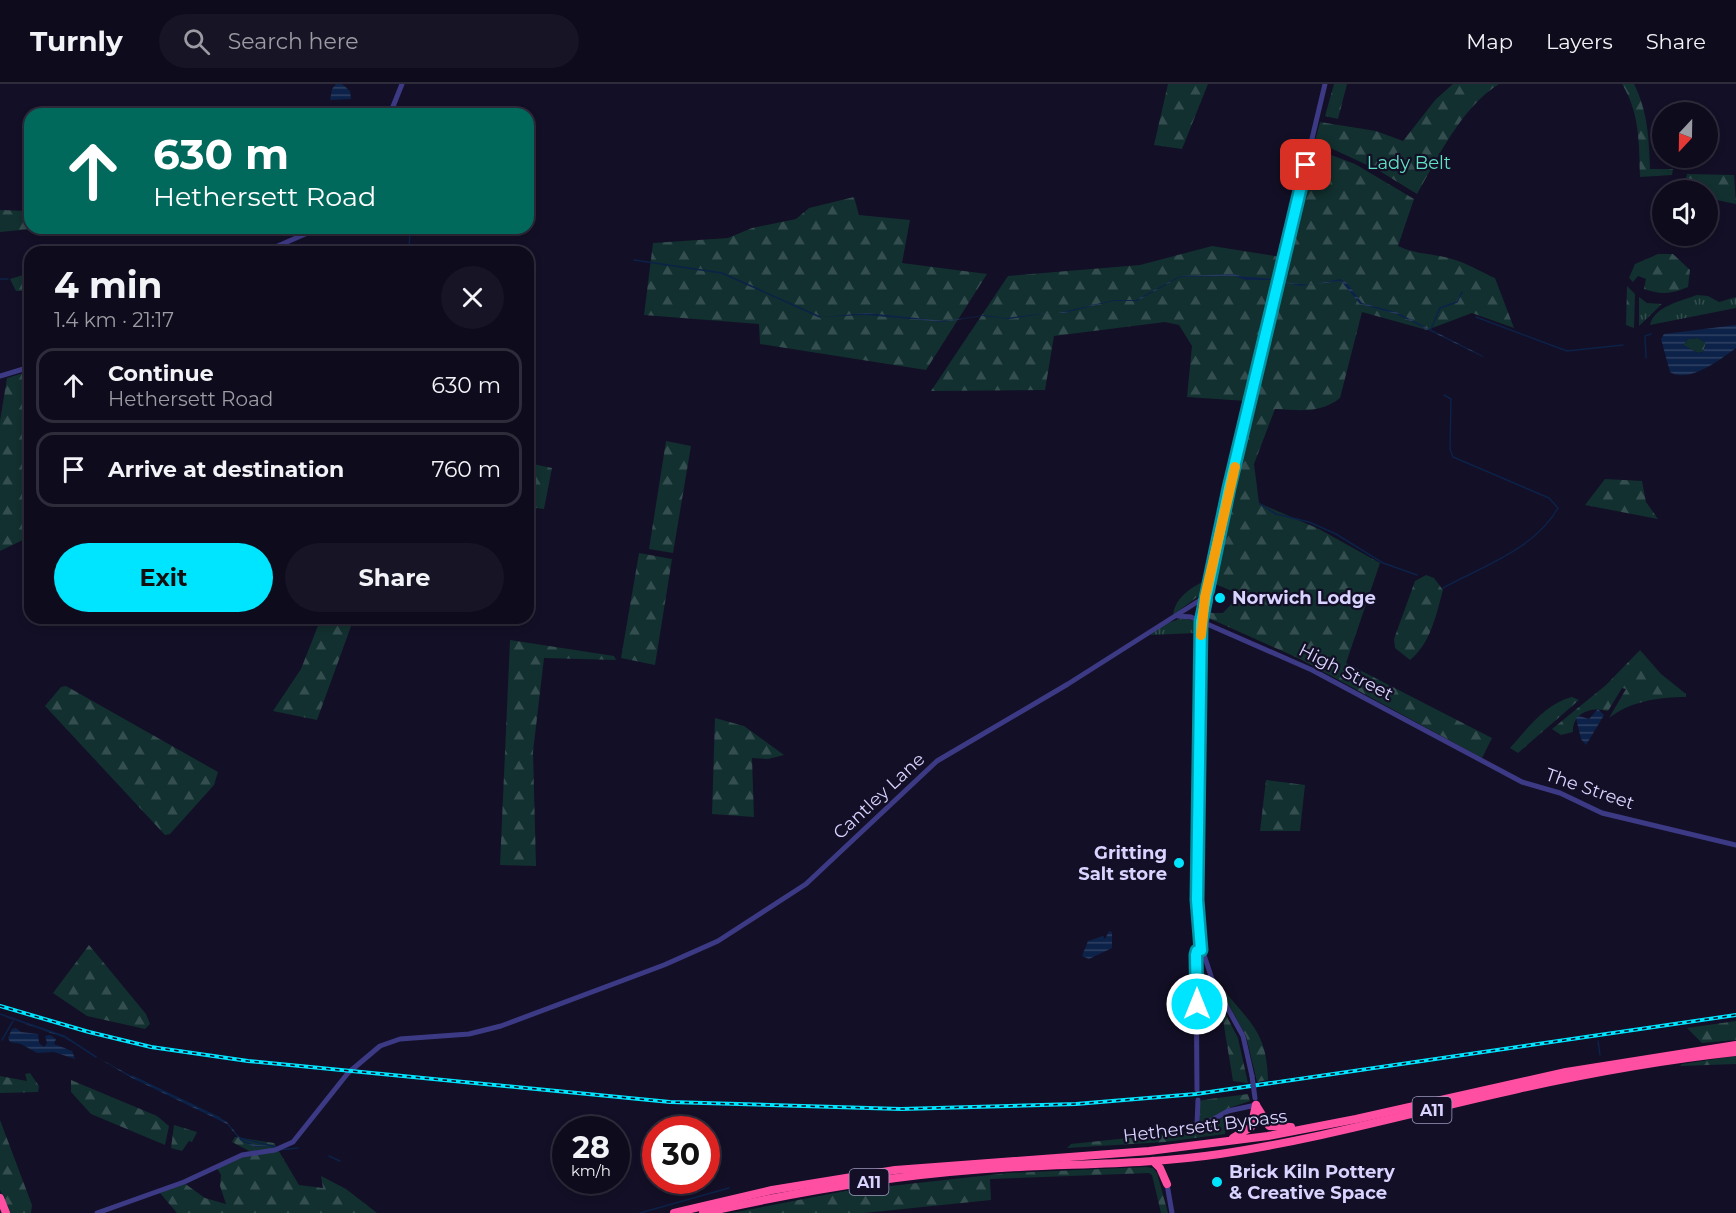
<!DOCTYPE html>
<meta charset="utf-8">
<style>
:root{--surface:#0e0b1c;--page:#171425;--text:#f1f3f6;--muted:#9b9ba3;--line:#2e2b3b;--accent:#00e5ff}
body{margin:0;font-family:Montserrat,sans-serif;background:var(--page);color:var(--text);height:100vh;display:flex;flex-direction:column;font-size:22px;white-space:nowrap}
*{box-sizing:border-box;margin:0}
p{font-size:20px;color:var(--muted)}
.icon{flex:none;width:33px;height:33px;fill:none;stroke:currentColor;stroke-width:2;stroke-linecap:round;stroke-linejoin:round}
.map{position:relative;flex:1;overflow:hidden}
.panel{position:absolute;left:24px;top:162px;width:510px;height:378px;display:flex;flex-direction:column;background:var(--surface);border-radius:18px;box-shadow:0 3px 9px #0003,0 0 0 2px var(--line)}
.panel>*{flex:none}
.top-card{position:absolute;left:24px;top:24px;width:510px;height:126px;border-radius:18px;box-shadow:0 3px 9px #0003,0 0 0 2px var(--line);background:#00695c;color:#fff;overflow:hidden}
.needle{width:39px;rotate:202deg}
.buttons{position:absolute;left:1652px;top:18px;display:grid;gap:12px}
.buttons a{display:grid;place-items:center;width:66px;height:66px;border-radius:50%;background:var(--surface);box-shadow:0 3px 9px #0003,0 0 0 2px var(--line);font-size:30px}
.speed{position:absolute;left:552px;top:1032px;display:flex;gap:12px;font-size:30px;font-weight:700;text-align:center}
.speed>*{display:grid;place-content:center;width:78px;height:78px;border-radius:50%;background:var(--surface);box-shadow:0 3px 9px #0003,0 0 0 2px var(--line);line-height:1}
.speed small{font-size:15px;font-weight:400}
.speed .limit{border:9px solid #d22;background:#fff;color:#111}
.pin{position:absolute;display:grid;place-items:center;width:51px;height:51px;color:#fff;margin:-26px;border-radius:12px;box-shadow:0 3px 9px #0006}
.me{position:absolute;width:66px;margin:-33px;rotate:0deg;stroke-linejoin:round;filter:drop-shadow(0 0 4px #0008)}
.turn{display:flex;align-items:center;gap:21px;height:126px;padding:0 30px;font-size:27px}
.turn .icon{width:78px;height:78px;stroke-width:2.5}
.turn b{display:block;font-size:42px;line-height:51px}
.round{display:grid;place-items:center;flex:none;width:63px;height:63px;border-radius:32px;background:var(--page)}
.headline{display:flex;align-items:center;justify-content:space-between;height:102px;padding:0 30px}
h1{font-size:36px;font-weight:700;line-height:45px}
.primary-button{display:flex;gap:12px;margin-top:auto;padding:12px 30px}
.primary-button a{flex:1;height:69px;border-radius:36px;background:var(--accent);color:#111;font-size:24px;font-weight:700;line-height:69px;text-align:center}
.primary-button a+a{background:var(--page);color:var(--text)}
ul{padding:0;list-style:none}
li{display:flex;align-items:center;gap:18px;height:75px;margin:0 12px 9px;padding:0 18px;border:3px solid var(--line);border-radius:18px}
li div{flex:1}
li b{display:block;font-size:22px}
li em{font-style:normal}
header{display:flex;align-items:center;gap:36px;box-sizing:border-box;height:84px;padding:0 30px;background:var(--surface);border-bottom:2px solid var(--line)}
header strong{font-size:28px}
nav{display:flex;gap:33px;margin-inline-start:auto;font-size:21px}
.search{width:420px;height:54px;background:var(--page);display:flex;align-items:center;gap:15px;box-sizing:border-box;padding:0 21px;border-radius:33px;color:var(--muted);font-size:22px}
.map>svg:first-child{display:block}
.grass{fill:url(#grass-tufts)}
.forest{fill:url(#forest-firs)}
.water{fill:url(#water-rules);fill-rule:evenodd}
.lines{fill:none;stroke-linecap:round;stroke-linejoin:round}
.stream{stroke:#0c2248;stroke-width:1.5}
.minor{stroke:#3d3a85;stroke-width:5}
.highway{stroke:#ff4fa3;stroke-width:8}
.rail-casing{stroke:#00e5ff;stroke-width:4}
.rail{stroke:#130f26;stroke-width:1.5;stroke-dasharray:4.5;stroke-linecap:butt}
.minor-bridge{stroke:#3d3a85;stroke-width:5}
.route-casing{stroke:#0095a6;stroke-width:15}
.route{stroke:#00e5ff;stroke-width:10}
.slow{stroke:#f59e0b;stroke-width:10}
.poi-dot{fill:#00e5ff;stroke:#130f26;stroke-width:2}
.labels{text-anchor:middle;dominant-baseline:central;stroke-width:4.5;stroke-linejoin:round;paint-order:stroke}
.shield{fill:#130f26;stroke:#9e99be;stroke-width:1.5}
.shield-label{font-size:16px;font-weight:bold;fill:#d9d4ff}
.park-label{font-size:18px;fill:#5fe0c0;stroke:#130f26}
.poi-label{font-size:18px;font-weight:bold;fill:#d9d4ff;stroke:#130f26;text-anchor:start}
.street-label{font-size:18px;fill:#d9d4ff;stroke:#130f26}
</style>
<header>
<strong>Turnly</strong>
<div class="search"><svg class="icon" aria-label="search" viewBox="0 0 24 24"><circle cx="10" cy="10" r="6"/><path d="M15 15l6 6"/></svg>Search here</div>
<nav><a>Map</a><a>Layers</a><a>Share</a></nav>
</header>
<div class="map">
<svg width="1736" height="1129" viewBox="0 0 1736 1129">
<defs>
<pattern id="grass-tufts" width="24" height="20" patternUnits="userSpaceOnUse" patternTransform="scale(1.5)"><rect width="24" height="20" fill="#12302f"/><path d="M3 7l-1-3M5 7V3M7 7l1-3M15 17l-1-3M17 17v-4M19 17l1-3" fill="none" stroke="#344d4e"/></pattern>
<pattern id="forest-firs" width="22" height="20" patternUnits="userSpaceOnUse" patternTransform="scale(1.5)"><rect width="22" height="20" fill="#12302f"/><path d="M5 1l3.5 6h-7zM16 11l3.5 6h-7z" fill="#344d4e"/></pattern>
<pattern id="water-rules" width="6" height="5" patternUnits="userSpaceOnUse" patternTransform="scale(1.5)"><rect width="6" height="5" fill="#0c2248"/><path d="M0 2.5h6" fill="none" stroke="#2f4163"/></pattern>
</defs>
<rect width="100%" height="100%" fill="#130f26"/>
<g class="grass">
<path d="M1697 211 1708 212 1719 218 1736 213V224L1650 241C1654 222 1682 217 1697 211Z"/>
<path d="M1639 213 1647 219 1662 220 1639 242Z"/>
<path d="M1182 534 1194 537 1197 549 1150 551 1165 540Z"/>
</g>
<g class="forest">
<path d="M1168 0H1208L1182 65 1154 61Z"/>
<path d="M1334 0H1347L1338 35 1325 32Z"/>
<path d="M1453 0H1499C1461 24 1439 72 1417 110L1378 86 1315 57 1320 38 1376 47 1403 57 1436 15Z"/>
<path d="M1622 0H1634C1648 28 1649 55 1650 85H1673L1672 91 1640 93C1639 60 1640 29 1622 0Z"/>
<path d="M1318 66 1355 80 1414 115 1398 162C1417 171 1433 169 1452 175 1467 179 1481 188 1495 194L1514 244 1472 229 1427 246 1362 228 1340 314C1320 330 1299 326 1275 325L1254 380 1259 419 1319 445 1380 479 1346 579 1492 654 1482 674 1300 575 1204 532 1205 525 1212 529H1223L1236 515 1232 507 1215 500 1212 507 1208 505 1312 68Z"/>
<path d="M1687 90 1734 91 1736 120 1707 114V106H1684Z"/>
<path d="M854 113 859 131 910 136 902 179 987 190 926 286 760 260 759 240 644 231 653 159 728 154 752 144 796 135 809 124Z"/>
<path d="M0 126 30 127V144H42L0 148Z"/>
<path d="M1212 162 1281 173 1246 317 1187 313 1192 262 1179 241 1165 238 1054 252 1045 306 931 307 1008 192 1140 181Z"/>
<path d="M1658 170H1673L1690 186 1688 203C1672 210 1662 211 1644 205L1646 195 1638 192 1633 198 1629 194 1635 180Z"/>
<path d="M30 189V207H16L10 195Z"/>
<path d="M1627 202 1635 210 1634 244 1626 241Z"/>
<path d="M1698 254 1706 259 1703 268 1698 269 1683 261 1688 255Z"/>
<path d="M30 287V449L29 453 0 467V337L7 294Z"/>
<path d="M666 357 691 362 673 469 649 465Z"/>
<path d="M528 379 552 384 544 425 528 423Z"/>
<path d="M1605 395 1642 397 1646 418 1658 435 1585 421Z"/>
<path d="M639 469 672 475 655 581 621 574Z"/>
<path d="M1426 491 1434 494 1443 506C1436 531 1431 559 1410 576L1395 564 1394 555 1415 497Z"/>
<path d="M1203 498 1200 511 1173 531C1175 515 1188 505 1203 498Z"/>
<path d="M321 534H354L317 636 273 627 301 585Z"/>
<path d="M510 556 614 572 616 576 544 574 533 668 536 782 500 781Z"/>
<path d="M1640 566 1661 590 1686 610V613C1659 613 1631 617 1609 634L1626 605 1622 604 1608 627C1591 622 1572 629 1573 648L1561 651 1552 645 1606 601Z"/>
<path d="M66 602 218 688 214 701 170 750 165 751 45 622 61 603Z"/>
<path d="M1572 613 1579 616 1518 669 1510 664C1528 644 1545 620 1572 613Z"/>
<path d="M715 634 744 642 784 671 768 675 752 674 754 733 712 730Z"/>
<path d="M1266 696 1305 701 1300 747H1260Z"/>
<path d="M89 861 146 930 150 940 145 945 87 932 53 909Z"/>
<path d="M1225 908C1253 941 1267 951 1268 996L1257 998 1246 952 1224 912Z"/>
<path d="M1225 929 1238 954 1248 999 1233 997 1222 930Z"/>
<path d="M1736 937V956L1702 959 1687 944Z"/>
<path d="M1736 972V980L1680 982 1682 980Z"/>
<path d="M30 989 39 1002 38 1008 0 1009V992L27 997 25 990Z"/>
<path d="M71 996 157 1032 169 1042 165 1061 91 1030 71 1008Z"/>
<path d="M1248 1010 1250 1017 1229 1024 1204 1040 1200 1039V1018L1202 1016Z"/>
<path d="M1228 1030 1225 1050 1165 1058 1067 1064 1071 1060 1204 1046Z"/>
<path d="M0 1036 32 1121 31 1129H10L0 1106Z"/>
<path d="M174 1041 197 1048 192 1058 189 1057 182 1067 171 1064Z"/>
<path d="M235 1053 274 1059 299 1101 323 1104 321 1092 346 1105 377 1129H177L160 1109 184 1099 205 1114 226 1120 220 1102 221 1091 217 1084 251 1068 232 1058Z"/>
<path d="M1146 1083 1153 1084 1157 1089 1168 1129H1161L1152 1091 1149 1089 990 1095 991 1116 864 1129H731L845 1107 1008 1089Z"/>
</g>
<g class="water">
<path d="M336 0H342L350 7 351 15 330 16 332 5Z"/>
<path d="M1234 190C1247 195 1260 192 1273 196H1246L1234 192 1180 193 1137 217H1113L1064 229H1058L1114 216H1136L1180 192Z"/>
<path d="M1340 195 1347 199 1362 219 1396 228 1483 272V273L1396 230 1360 220 1341 197 1301 202 1282 198 1311 201Z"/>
<path d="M1055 228 1009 235 982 232 944 238 865 231 821 233 867 229 945 237 984 231 1005 234Z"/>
<path d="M1736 241V264C1721 275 1689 300 1670 288L1661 255 1664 250ZM1698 254 1706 259 1703 268 1698 269 1683 261 1688 255Z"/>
<path d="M1598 625 1604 631 1586 661 1581 655 1576 634 1579 632 1589 635Z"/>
<path d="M1109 847 1112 848V864L1089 875 1082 872 1088 857 1103 852 1105 855Z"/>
<path d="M0 931 64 952 91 970 137 995 226 1037 242 1056 256 1061 278 1062 255 1063 241 1057 227 1040 130 993 65 954Z"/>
<path d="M16 944 21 948 38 950 39 959 44 963 47 959 45 952 50 951 56 955 54 960 72 967 75 975 54 968 37 969 21 960 10 958 8 954 12 945Z"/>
</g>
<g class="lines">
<g class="stream">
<path d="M409 168 410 144"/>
<path d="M634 176 722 189 820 233"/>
<path d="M0 195H8"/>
<path d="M1476 233 1567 267 1623 261"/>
<path d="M1431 245 1440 224 1457 218 1462 208"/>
<path d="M1646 274 1645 252 1651 250"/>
<path d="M1260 420 1276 430 1309 438 1336 450 1383 479 1417 491"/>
<path d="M1443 504C1483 482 1535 465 1558 424L1549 414 1453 373 1450 365 1451 315 1444 311"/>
<path d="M0 930 64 952 96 973"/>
<path d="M2 956 13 937"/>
<path d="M1598 957 1600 971"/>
<path d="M132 992 220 1034"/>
<path d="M240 1054 276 1063"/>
<path d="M279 1066 298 1064"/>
<path d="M329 1072 340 1077"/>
<path d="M640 1129 729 1104"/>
</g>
<g class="minor">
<path d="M390 30 402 0"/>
<path d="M264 168 319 144"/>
<path d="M0 292 30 283"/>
<path d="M1178 532 1191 533 1312 586 1522 698 1560 709 1602 729 1736 761"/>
<path d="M1197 920 1212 919 1222 913"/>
<path d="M1252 992 1243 952 1213 898 1199 856 1197 795 1201 538 1229 404 1325 0"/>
<path d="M1197 1006 1196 871 1197 867 1201 866"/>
<path d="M1198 1016 1197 1041 1200 1043 1228 1027 1256 1021V1019"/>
<path d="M1167 1100 1172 1129"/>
<path d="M97 1129 184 1098 242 1071 275 1066 293 1058 348 989 380 962 400 955 469 950 501 942 664 881 718 857 806 800 937 677 1068 600 1205 513"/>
</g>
<g class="highway">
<path d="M1256 1021 1269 1042 1291 1043"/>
<path d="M1233 1054 1251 1043 1256 1021"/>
<path d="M1153 1077 1160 1084 1167 1100"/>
<path d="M0 1114 6 1129"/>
<path d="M674 1129 772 1106 895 1086 1149 1067 1268 1052 1356 1035 1566 988 1736 961"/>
<path d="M703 1129C792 1109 882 1093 973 1086 1055 1079 1138 1082 1220 1070 1321 1055 1418 1027 1518 1005 1590 989 1663 976 1736 968"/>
</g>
<defs>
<path id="rail" d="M0 922 89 948 151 963 248 977 670 1018 901 1025 1076 1020 1196 1010 1736 931"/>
</defs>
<use href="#rail" class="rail-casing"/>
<use href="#rail" class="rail"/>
<path class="minor-bridge" d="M1252 992 1255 1014"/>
</g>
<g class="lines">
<defs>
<path id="route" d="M1197 920 1196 871 1197 867 1201 866 1197 816 1201 538 1229 404 1306 81"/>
</defs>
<use href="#route" class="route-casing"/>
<use href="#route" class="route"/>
<path class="slow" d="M1201 551 1205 513 1235 383"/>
</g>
<g class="poi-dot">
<circle cx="1220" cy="514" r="6"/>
<circle cx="1179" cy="779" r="6"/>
<circle cx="1217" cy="1098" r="6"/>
</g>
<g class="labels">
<g class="shield">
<rect x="1412.5" y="1013" width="39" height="26" rx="4.5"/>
<rect x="849.5" y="1085" width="39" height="26" rx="4.5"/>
</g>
<g class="shield-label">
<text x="1432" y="1026">A11</text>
<text x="869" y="1098">A11</text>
</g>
<g class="park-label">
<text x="1409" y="79">Lady Belt</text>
</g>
<g class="poi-label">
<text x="1232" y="514">Norwich Lodge</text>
<text x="1167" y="769" text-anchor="end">Gritting<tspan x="1167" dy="21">Salt store</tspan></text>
<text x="1229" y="1088">Brick Kiln Pottery<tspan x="1229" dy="21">&amp; Creative Space</tspan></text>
</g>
<g class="street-label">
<text transform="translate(1346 588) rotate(27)">High Street</text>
<text transform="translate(1590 705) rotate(19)">The Street</text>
<text transform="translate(879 712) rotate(-43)">Cantley Lane</text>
<text transform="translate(1205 1042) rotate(-7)">Hethersett Bypass</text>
</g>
</g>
</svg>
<div class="buttons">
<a><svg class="needle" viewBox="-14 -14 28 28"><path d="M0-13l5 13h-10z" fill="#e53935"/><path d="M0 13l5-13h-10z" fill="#9b9ba3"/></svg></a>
<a><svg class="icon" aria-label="sound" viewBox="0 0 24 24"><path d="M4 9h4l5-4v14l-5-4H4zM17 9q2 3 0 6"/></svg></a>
</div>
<div class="speed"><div>28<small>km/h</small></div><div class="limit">30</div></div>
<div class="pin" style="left:1306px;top:81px;background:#d93025"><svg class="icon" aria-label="arrive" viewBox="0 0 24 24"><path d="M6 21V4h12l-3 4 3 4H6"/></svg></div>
<svg class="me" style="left:1197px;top:920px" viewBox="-20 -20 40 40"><circle r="17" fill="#00e5ff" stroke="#fff" stroke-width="3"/><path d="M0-11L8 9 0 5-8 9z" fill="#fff"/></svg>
<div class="top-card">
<div class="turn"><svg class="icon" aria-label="ahead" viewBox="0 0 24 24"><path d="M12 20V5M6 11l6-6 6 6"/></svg><div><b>630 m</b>Hethersett Road</div></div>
</div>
<section class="panel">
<div class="headline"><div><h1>4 min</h1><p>1.4 km · 21:17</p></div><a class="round"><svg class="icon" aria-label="close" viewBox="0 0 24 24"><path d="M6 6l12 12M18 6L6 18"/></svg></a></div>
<ul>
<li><svg class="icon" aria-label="ahead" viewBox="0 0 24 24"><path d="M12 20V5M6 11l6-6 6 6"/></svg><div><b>Continue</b><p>Hethersett Road</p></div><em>630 m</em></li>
<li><svg class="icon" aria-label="arrive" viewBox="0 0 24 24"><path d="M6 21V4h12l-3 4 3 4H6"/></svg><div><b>Arrive at destination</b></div><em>760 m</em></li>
</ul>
<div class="primary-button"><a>Exit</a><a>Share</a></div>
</section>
</div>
